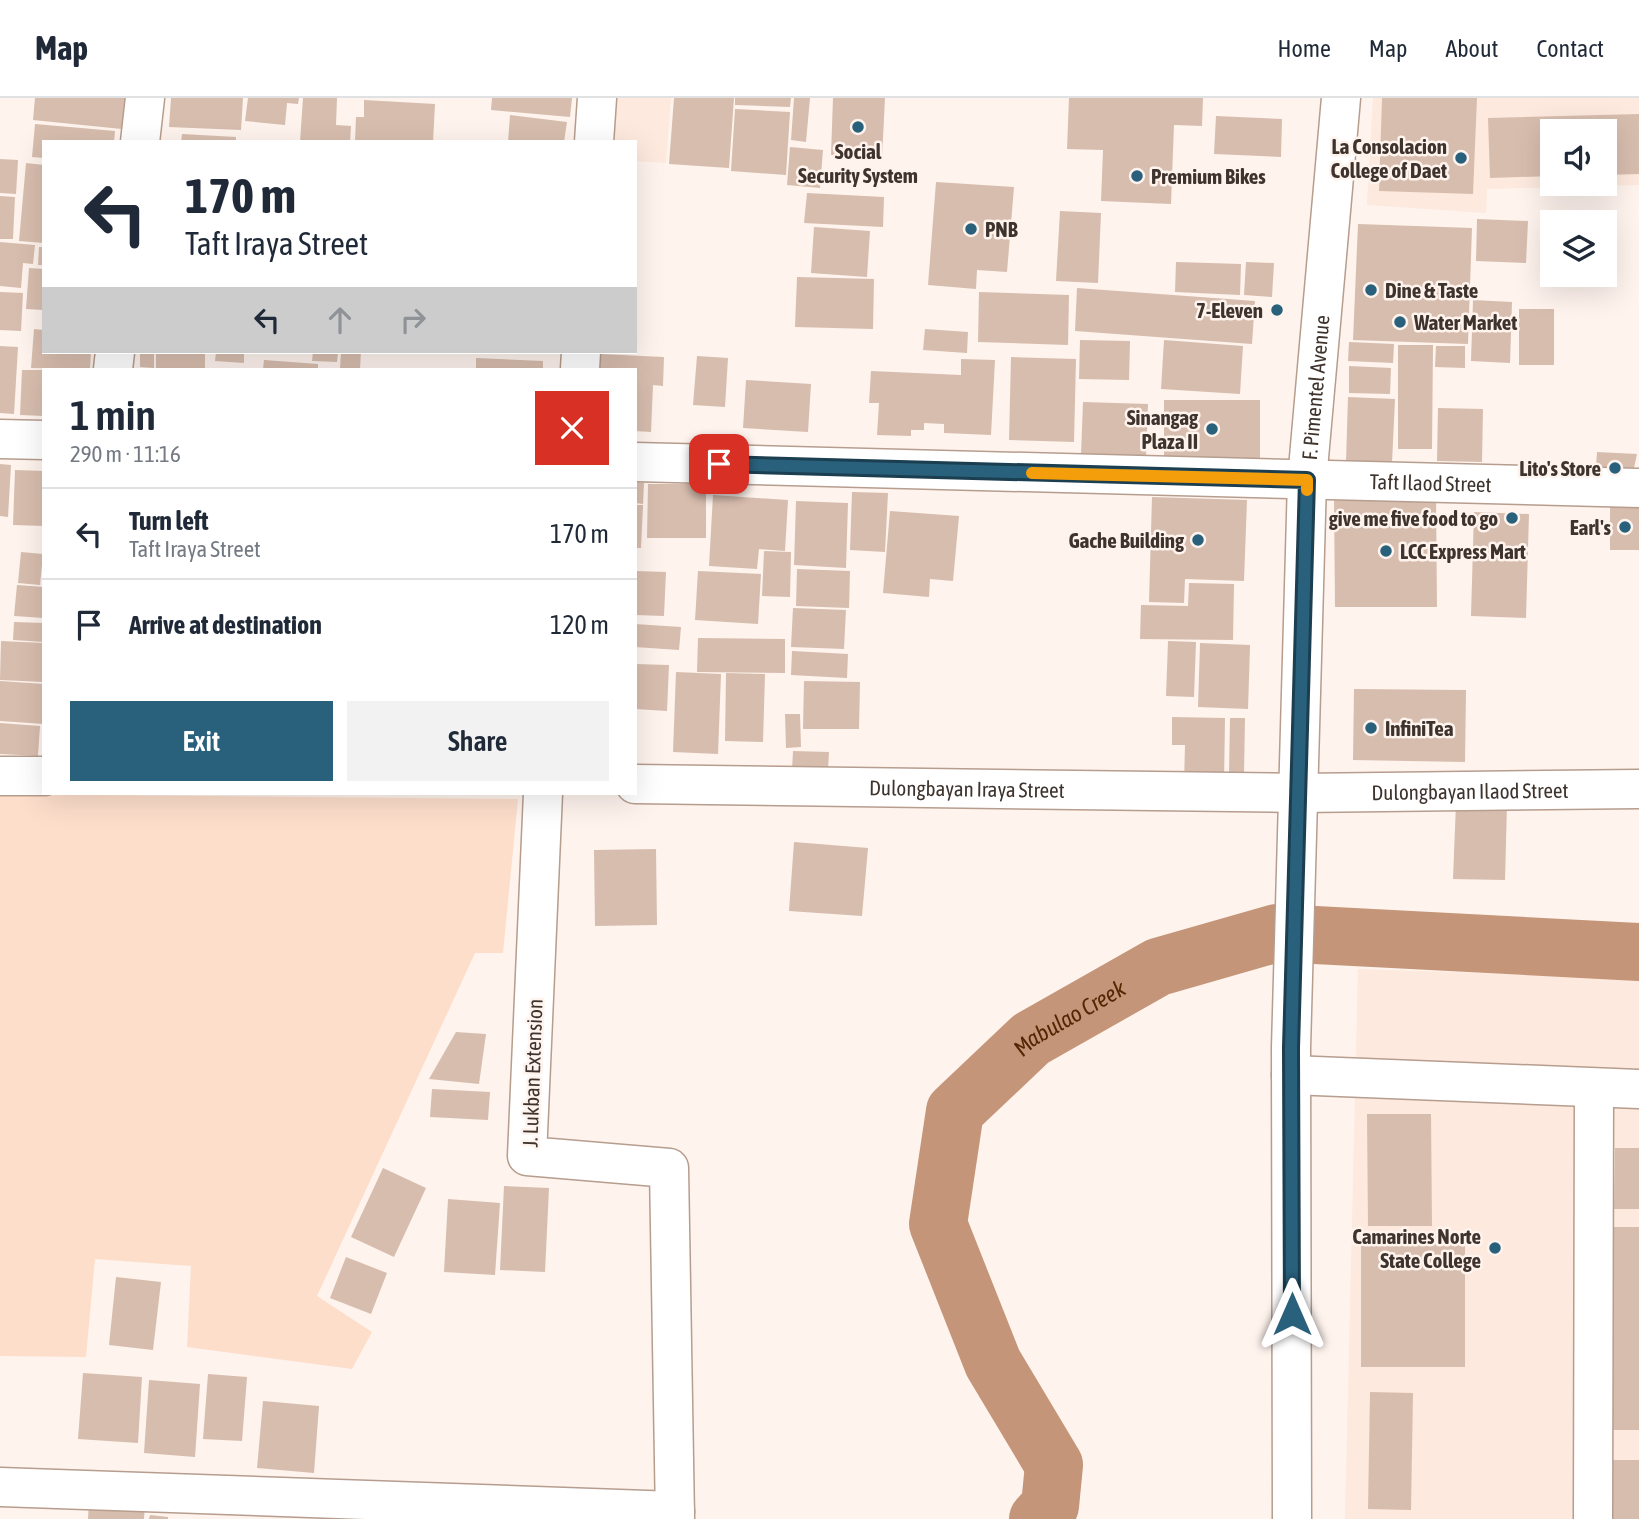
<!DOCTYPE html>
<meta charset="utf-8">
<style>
:root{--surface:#fff;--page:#f2f2f3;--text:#1f2937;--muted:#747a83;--line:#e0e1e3;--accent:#29607b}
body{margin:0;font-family:"Asap Condensed",sans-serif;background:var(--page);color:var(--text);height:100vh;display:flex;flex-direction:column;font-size:26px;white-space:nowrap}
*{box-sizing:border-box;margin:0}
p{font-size:23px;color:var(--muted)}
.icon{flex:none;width:38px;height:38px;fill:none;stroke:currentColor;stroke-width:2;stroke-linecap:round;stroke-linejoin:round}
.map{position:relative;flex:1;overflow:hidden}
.sheet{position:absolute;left:42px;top:270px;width:595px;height:427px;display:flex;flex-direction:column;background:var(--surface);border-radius:0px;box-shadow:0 7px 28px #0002}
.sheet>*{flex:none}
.top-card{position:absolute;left:42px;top:42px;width:595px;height:214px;border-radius:0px;box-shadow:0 7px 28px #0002;background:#fff;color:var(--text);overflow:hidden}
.buttons{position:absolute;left:1540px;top:21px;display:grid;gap:14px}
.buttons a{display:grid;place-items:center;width:77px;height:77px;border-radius:0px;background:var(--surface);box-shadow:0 7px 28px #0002;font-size:35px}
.pin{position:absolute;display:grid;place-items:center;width:60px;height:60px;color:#fff;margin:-30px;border-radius:14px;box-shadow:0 4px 10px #0006}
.me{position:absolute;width:77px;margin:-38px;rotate:0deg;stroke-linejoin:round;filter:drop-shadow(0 0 5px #0008)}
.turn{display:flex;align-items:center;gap:24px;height:147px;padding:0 28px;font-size:32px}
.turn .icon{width:91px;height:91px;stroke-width:2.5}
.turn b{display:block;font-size:49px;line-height:60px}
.lanes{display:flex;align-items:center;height:66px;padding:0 28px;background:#0003;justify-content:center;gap:35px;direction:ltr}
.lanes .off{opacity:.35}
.round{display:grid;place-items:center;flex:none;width:74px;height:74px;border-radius:0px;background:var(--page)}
.summary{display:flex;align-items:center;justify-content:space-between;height:119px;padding:0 28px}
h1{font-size:42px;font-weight:600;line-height:52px}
.cta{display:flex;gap:14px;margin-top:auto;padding:14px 28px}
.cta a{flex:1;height:80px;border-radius:0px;background:var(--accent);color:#fff;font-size:28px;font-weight:600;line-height:80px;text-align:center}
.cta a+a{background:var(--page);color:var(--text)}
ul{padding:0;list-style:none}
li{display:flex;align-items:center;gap:21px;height:91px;padding:0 28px;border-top:2px solid var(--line)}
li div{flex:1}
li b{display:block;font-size:26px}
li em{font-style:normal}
header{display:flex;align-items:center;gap:42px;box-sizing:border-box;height:98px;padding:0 35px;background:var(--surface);border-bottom:2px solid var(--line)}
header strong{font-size:33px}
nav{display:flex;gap:38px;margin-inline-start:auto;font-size:24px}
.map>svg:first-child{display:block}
.built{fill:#fde9dd;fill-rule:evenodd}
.green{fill:#fddecb}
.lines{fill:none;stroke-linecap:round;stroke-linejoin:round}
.river{stroke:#c49578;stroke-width:58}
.building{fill:#d7bdae}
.minor-casing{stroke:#b69d8e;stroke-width:41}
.major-casing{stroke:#b69d8e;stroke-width:41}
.minor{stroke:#fff;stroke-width:38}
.major{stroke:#fff;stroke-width:38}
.route-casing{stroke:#1b3e50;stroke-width:18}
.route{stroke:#29607b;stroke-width:12}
.slow{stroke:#f59e0b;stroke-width:12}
.poi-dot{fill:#29607b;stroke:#fef3ed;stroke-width:2.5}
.labels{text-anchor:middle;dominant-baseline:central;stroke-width:5;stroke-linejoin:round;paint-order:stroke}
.poi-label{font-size:21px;font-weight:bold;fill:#3e332d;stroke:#fef3ed;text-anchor:end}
.street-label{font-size:21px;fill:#3e332d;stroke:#fef3ed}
.water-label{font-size:23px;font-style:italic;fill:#542704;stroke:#fef3ed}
</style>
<header>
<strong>Map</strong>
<nav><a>Home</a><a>Map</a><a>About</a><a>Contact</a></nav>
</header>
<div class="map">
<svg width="1639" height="1421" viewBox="0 0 1639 1421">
<rect width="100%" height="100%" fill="#fef3ed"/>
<g class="built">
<path d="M604 0H671L666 65 635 63V44H601Z"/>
<path d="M1373 0H1639V87L1487 91 1486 115 1367 107ZM1552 33H1605V86H1552Z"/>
<path d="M1358 871 1639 880V1421H1345Z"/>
</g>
<path class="green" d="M0 696 518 701 503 855H475L317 1198 372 1234 352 1271 187 1249 191 1168 95 1161 86 1259 0 1258Z"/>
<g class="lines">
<path class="river" id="s1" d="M1038 1421 1050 1408 1054 1367 993 1265 938 1126 955 1013 1031 941 1158 869 1277 835 1639 854"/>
</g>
<g class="building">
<path d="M35 0H125L122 31 33 22Z"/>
<path d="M171 0H243L241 32 169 29Z"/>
<path d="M248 0H299L298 6 287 5 285 27 245 23Z"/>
<path d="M303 0H337L336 27 351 28 350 44H300Z"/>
<path d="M492 0H572L570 19 491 12Z"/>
<path d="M674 0H734L729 70 669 66Z"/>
<path d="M735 0H791L790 9 735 7Z"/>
<path d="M794 0H810L806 44 791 42Z"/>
<path d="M833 0H885L882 60 831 57Z"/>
<path d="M1069 0H1203L1202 28 1174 27 1171 106 1101 103 1103 52 1067 51Z"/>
<path d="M1382 0H1477L1473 96 1379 93Z"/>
<path d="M364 2 435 6 433 44H355L356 19H364Z"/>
<path d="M735 11 790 14 786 77 731 73Z"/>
<path d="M1639 16V76L1605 77V33H1552V78L1490 80 1488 20Z"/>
<path d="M510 17 567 24 564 44H508Z"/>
<path d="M1216 18 1282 21 1281 59 1214 56Z"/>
<path d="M35 26 115 33 114 44H44V60L32 59Z"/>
<path d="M182 36 236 39V44H181Z"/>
<path d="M790 49 823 52 820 90 787 87Z"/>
<path d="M0 61 18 62 16 96 0 95Z"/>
<path d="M26 65 44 67V145L19 143Z"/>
<path d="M936 84 1014 89 1007 174 977 172 976 191 928 187Z"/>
<path d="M807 95 884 99 883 129 804 125Z"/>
<path d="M0 98 15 99 13 141H0Z"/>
<path d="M1060 113 1101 115 1098 185 1056 183Z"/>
<path d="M1477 121 1528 123 1526 165 1476 163Z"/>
<path d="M1358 126 1472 130 1468 246 1353 242Z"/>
<path d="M814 129 870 133 867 179 811 175Z"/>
<path d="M0 144 35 147 33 166 23 165 21 190 0 188Z"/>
<path d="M39 149H44V167H38Z"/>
<path d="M1176 164 1241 166 1240 197 1175 194Z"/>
<path d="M1246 164 1274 165 1272 199 1244 197Z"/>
<path d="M29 170 44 171V212L26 211Z"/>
<path d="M797 179 874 181 873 231 795 229Z"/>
<path d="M1077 190 1255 203 1252 246 1075 233Z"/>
<path d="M0 194 23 195 21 233 0 232Z"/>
<path d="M979 194 1069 197 1068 247 978 244Z"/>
<path d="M1473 202 1512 204 1510 265 1471 263Z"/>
<rect x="1519" y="211" width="35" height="56"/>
<path d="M34 231 44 232V254H91L90 271 31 270Z"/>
<path d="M925 231 968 234 967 255 923 252Z"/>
<path d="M1080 242 1130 243 1129 282 1079 281Z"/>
<path d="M1164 242 1243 248 1240 296 1161 291Z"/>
<path d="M1349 244 1394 246 1393 265 1348 263Z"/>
<path d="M1398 247H1433L1432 351H1398Z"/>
<path d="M0 248 18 249 14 316 0 315Z"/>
<path d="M1436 248H1465V270L1435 269Z"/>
<path d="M140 254H154V270L140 269Z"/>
<rect x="156" y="254" width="49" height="17"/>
<path d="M216 254H244V265L215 263Z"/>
<path d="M313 254H338L337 264 312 263Z"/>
<path d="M341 254H361L360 271H340Z"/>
<path d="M600 256 664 259 663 288 653 287 651 334 635 333V271H599Z"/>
<path d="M697 258 728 260 725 309 693 307Z"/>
<path d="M1011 259 1076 261 1074 344 1009 342Z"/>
<path d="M476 260 543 263V271H476Z"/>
<path d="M961 261 995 262 991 337 944 335V326L924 325V332H911V338L877 337 879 305H869L871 273 961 277Z"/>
<path d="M264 262 318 266V271H263Z"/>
<path d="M1349 268 1391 270 1390 296 1349 295Z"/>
<path d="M22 272H44V318L20 317Z"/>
<path d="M746 282 811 286 808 334 743 330Z"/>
<path d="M1348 299 1395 301 1392 365 1346 363Z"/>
<rect x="1164" y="302" width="96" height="59"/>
<path d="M1083 304 1148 306 1146 360 1081 357Z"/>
<path d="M1438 310 1483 311 1482 364 1437 363Z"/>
<path d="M1597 354 1637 356 1631 384 1595 383Z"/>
<path d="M0 366 11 367 8 419 0 418Z"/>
<path d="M15 372 44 373V428L13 427Z"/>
<path d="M635 384 644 385 643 406 635 405Z"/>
<path d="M648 386H706V440H647Z"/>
<path d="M852 394 888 395 885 454 850 452Z"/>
<path d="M713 397 788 402 785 453 759 451 757 471 709 468Z"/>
<path d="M1334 397H1436L1437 509H1335Z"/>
<path d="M1152 399 1247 402 1244 483 1185 481 1184 505 1149 504Z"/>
<path d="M796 403 848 405 846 470 794 467Z"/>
<path d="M635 407H643L641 450H635Z"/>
<rect x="1610" y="407" width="29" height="45"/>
<path d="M890 413 959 418 953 483 930 481 929 499 883 495Z"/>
<path d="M1474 414 1529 416 1526 520 1471 518Z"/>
<path d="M764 453 791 454 790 499 762 498Z"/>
<path d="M21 454 43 456 40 487 18 485Z"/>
<path d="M797 471 850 473 849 510 796 508Z"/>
<path d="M635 473 666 474 664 518 635 517Z"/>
<path d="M698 473 761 476 758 526 695 522Z"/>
<path d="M1189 485 1234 486 1233 542 1140 541 1141 507 1188 508Z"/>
<path d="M17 487 44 489V520L14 518Z"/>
<path d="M793 510 846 512 844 551 791 549Z"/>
<path d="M14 524 44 525V544L13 542Z"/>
<path d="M635 526 681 529 679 552 635 549Z"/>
<path d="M698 540 785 541V575L697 574Z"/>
<path d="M1 543 44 545V584L0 582Z"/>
<path d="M1168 543 1196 544 1194 599 1166 598Z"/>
<path d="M1200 545 1250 547 1248 611 1198 609Z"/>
<path d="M792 553 848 556 847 580 791 577Z"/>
<path d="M635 566 669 567 667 613 635 611Z"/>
<path d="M676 574 721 576 718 656 673 654Z"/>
<path d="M726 575 765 576 763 644 725 643Z"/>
<path d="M0 583 44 586V626L0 623Z"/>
<path d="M804 583 860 584 859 631H803Z"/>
<path d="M1354 591 1466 592 1465 664 1353 662Z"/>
<path d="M785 616H800L801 649 786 650Z"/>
<path d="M1172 619 1225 620 1224 686H1184L1185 647H1172Z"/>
<path d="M1230 620H1245L1244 676H1229Z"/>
<path d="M0 625 40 628 38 658 0 656Z"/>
<path d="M793 653 829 654 828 672H792Z"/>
<path d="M1456 705 1507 707 1505 782 1453 781Z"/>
<path d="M794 744 868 750 862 818 789 813Z"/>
<path d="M656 751 657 827 595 828 594 752Z"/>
<path d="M456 934 486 936 479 986 429 981Z"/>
<path d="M432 991 490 994 488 1022 430 1019Z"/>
<path d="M1367 1016H1431L1432 1128H1368Z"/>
<path d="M1615 1050H1639V1111H1614Z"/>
<path d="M383 1070 426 1090 394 1159 351 1139Z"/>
<path d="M504 1088 549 1090 545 1174 500 1172Z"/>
<path d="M448 1101 500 1105 495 1177 444 1174Z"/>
<path d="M1599 1129H1639V1332H1600Z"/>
<path d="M1361 1134 1465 1135V1269H1361Z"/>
<path d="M346 1159 387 1175 371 1216 330 1200Z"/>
<path d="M116 1179 161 1184 153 1252 109 1247Z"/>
<path d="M83 1275 142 1279 138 1345 78 1341Z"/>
<path d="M208 1276 247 1279 242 1343 203 1341Z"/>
<path d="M149 1282 200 1286 195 1359 144 1355Z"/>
<path d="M1370 1294 1413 1295 1411 1412 1368 1411Z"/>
<path d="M263 1303 319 1308 314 1375 257 1370Z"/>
<rect x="1610" y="1362" width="29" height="59"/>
<path d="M89 1403 145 1406 144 1421H88Z"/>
<path d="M150 1417 168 1419V1421H149Z"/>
</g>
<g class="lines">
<defs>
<g id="minor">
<path d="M140 44 145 0"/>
<path d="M113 271 115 254"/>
<path d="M0 341 44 342"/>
<path id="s2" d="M635 364 1639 390"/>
<path d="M543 695 527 1058 669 1070 675 1421"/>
<path id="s3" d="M1300 695 1639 691"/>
<path d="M1291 977 1639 991"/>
<path d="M0 1389 675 1413"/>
<path d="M1593 1421 1594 990"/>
</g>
<g id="major">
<path d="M594 44 597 0"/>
<path d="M580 271 581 254"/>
<path d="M0 678H44"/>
<path id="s4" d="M635 686 1300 695"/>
<path id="s5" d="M1292 1421 1291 950 1307 382 1341 0"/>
</g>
</defs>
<use href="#minor" class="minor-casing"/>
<use href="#major" class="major-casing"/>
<use href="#minor" class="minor"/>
<use href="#major" class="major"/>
</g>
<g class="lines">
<defs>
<path id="route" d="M719 366 1307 382 1291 950 1292 1216"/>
</defs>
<use href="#route" class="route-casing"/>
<use href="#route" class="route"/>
<path class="slow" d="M1032 375 1307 382V392"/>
</g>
<g class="poi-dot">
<circle cx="858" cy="29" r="7"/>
<circle cx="1461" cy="60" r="7"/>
<circle cx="1137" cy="78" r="7"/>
<circle cx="971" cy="131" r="7"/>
<circle cx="1371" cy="192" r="7"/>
<circle cx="1277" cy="212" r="7"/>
<circle cx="1400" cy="224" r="7"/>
<circle cx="1212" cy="331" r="7"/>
<circle cx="1615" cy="370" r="7"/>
<circle cx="1512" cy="420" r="7"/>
<circle cx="1625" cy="429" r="7"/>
<circle cx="1198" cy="442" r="7"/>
<circle cx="1386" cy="453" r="7"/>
<circle cx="1371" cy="630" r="7"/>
<circle cx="1495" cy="1150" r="7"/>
</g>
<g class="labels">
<g class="poi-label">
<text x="1447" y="48">La Consolacion<tspan x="1447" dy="24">College of Daet</tspan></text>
<text x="858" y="53" text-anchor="middle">Social<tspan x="858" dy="24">Security System</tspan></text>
<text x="1151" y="78" text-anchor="start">Premium Bikes</text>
<text x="985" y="131" text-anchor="start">PNB</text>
<text x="1385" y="192" text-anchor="start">Dine &amp; Taste</text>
<text x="1263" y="212">7-Eleven</text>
<text x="1414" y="224" text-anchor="start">Water Market</text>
<text x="1198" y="319">Sinangag<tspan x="1198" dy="24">Plaza II</tspan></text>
<text x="1601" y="370">Lito's Store</text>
<text x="1498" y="420">give me five food to go</text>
<text x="1611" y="429">Earl's</text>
<text x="1184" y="442">Gache Building</text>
<text x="1400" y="453" text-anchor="start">LCC Express Mart</text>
<text x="1385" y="630" text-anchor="start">InfiniTea</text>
<text x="1481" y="1138">Camarines Norte<tspan x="1481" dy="24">State College</tspan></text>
</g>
<g class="street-label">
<text stroke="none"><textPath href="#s5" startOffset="1132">F. Pimentel Avenue</textPath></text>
<text stroke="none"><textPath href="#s2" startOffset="796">Taft Ilaod Street</textPath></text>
<text stroke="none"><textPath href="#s4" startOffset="332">Dulongbayan Iraya Street</textPath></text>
<text stroke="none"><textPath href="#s3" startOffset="170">Dulongbayan Ilaod Street</textPath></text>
<text transform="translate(532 975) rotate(-88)">J. Lukban Extension</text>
</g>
<g class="water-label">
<text stroke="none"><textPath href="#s1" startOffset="590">Mabulao Creek</textPath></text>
</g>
</g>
</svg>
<div class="buttons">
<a><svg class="icon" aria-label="sound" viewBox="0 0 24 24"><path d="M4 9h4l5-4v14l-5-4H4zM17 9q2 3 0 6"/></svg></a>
<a><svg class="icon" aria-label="layers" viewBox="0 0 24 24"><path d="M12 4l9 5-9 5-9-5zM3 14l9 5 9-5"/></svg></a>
</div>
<div class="pin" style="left:719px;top:366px;background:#d93025"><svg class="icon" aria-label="arrive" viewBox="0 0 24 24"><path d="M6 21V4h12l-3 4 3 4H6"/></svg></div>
<svg class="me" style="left:1292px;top:1216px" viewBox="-20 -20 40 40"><path d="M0-17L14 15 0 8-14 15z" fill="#29607b" stroke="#fff" stroke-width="4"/></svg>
<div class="top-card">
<div class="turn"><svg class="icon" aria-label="left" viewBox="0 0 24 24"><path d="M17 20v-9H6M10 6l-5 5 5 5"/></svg><div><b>170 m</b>Taft Iraya Street</div></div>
<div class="lanes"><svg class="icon" aria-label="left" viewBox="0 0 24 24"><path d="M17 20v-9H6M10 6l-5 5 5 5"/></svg><svg class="icon off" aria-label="ahead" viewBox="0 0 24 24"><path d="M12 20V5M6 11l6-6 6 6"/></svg><svg class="icon off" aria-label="right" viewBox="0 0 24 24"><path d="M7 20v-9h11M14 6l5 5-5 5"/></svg></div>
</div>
<section class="sheet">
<div class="summary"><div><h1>1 min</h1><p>290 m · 11:16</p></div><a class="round" style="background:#d93025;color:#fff"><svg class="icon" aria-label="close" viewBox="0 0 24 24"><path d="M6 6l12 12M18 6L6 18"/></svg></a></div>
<ul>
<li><svg class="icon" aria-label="left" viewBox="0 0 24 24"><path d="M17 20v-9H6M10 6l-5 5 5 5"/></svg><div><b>Turn left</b><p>Taft Iraya Street</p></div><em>170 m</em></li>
<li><svg class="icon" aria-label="arrive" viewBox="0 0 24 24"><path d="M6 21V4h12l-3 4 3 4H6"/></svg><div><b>Arrive at destination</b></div><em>120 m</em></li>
</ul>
<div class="cta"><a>Exit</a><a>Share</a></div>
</section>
</div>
